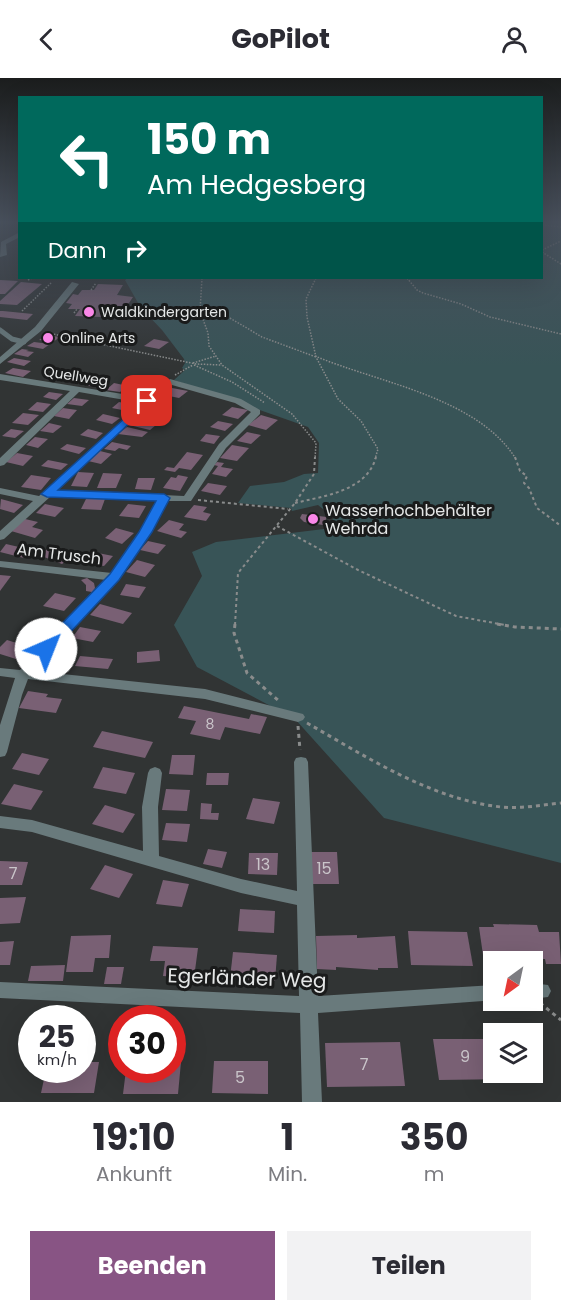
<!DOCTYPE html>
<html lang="de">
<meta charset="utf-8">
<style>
:root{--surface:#fff;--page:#f2f2f3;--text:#2b2b33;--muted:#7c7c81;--accent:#885484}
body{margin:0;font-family:Poppins,sans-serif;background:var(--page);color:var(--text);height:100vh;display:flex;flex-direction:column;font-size:22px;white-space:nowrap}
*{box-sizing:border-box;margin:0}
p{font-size:20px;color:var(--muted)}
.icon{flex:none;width:33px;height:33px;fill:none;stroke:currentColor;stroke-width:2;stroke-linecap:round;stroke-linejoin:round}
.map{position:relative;height:1024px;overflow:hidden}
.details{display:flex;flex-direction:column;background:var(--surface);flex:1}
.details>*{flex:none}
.hud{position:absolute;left:18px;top:18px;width:525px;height:183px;border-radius:0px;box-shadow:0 6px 24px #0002;background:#00695c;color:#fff;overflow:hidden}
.needle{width:39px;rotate:213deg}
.buttons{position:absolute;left:483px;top:873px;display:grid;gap:12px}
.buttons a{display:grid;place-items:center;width:60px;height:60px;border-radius:0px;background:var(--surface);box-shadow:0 6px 24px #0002;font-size:30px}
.speed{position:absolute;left:18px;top:927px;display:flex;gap:12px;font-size:30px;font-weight:700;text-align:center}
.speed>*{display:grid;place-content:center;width:78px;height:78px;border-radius:50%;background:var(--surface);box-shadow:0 6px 24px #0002;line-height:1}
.speed small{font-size:15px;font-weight:400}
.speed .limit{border:9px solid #d22;background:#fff;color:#111}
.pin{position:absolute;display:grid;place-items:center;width:51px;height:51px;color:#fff;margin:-26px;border-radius:12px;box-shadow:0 3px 9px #0006}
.me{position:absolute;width:66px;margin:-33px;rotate:44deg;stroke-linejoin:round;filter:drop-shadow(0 0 4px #0008)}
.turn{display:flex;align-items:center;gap:21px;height:126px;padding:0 30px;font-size:27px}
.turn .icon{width:78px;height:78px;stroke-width:2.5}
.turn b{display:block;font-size:42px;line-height:51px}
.then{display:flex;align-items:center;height:57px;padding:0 30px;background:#0003;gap:12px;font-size:22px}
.eta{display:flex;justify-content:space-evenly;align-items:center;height:102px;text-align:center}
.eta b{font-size:36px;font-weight:700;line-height:42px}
.primary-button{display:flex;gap:12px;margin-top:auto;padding:12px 30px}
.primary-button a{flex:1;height:69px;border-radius:0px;background:var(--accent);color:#fff;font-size:24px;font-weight:700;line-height:69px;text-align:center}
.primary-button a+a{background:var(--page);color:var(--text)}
header{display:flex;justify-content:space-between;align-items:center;height:78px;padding:0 30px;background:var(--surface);font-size:27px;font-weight:700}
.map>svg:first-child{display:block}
.green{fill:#385457}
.building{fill:#796074}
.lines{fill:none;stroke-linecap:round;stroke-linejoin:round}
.path-far2{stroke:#8a8c8c;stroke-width:1.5;stroke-dasharray:1.5 1.5;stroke-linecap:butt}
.path-far1{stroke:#8a8c8c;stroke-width:2;stroke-dasharray:3 3;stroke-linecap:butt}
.path{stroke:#8a8c8c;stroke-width:3;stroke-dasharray:4 4;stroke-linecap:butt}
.service{stroke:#697a7c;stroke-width:5}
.minor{fill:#697a7c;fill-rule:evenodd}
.route{fill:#1a73e8;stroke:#114b97;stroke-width:1.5}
.poi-dot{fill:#fa87e8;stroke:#1a1b1b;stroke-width:2}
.labels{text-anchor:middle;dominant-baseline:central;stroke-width:6;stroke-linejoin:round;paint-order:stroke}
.far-poi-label{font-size:14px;fill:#e5e7e7;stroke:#1a1b1b;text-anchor:start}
.far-street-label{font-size:14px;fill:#e5e7e7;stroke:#1a1b1b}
.number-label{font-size:14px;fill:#cac5ca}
.poi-label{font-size:16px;fill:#e5e7e7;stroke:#1a1b1b;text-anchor:start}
.street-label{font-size:16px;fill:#e5e7e7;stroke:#1a1b1b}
.near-number-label{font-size:16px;fill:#cac5ca}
.near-street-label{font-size:20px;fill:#e5e7e7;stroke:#1a1b1b}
</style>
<header><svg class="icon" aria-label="back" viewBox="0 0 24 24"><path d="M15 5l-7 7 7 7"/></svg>GoPilot<svg class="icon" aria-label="person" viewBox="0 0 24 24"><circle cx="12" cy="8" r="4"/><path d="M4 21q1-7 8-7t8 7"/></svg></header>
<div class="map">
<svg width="561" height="1024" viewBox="0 0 561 1024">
<rect width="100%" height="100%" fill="#313434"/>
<path class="green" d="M542 144H561V785L384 740 295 641 197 589 174 547 202 498 192 474 216 464 324 451 334 440 318 427 292 433 291 430 238 425 250 408 284 404 304 396 318 395 319 365 308 349 174 302 185 292 182 290 185 285 184 281 162 252 141 230 125 202 128 200H542Z"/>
<g class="building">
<path d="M0 202 18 203 5 216H0Z"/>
<path d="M21 204 42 206 17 227 0 226V223Z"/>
<path d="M98 206 123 207 117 217 133 219 127 228H109L102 239 75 238 80 231H68L72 226 66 225 73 216 78 217 82 212H94Z"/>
<path d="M0 233H3L33 236 27 242 0 239Z"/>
<path d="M46 257 60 259 53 264 39 262Z"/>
<path d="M154 261 169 264 159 271 144 268Z"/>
<path d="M34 264 50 266 43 271 27 268Z"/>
<path d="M22 271 29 272 26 273 34 274 28 279 14 276Z"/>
<path d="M14 280 31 283 24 288 7 284Z"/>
<path d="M13 290 31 293 23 299 5 295Z"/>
<path d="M53 295 67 298 59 303 45 301Z"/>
<path d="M74 298 86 300 79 306 67 304Z"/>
<path d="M93 301 104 303 96 309 85 307Z"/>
<path d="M114 305 128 308 120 314 106 312Z"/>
<path d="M141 306 155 309 145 318 131 315Z"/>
<path d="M172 310 188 313 179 320 164 317Z"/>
<path d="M49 314 63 316 56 322 43 319Z"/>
<path d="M74 320 89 322 82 328 67 326Z"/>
<path d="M37 324 51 326 43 334 28 332Z"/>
<path d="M119 324 134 327 127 333 112 330Z"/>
<path d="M153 325 165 327 157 335 145 332Z"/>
<path d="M232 329 248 332 238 341 222 337Z"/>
<path d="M63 330 77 332 69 341 54 338Z"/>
<path d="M23 335 39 337 28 347 12 345Z"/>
<path d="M103 336 120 340 112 346 96 342Z"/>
<path d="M261 337 278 342 266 352 248 347Z"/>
<path d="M138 339 153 342 149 345 156 347 150 352 129 347Z"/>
<path d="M218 343 233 346 225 353 210 349Z"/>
<path d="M49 345 62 348 53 355 40 353Z"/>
<path d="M127 349 148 354 142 359 118 356Z"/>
<path d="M11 351 24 353 15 360 2 358Z"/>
<path d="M88 351 103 355 96 361 80 357Z"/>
<path d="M247 354 261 357 251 366 237 363Z"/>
<path d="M206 356 220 358 214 366 200 363Z"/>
<path d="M35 359 48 361 38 370 26 367Z"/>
<path d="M112 364 131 368 127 372 119 370 115 373 104 371Z"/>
<path d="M67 366 86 370 79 376 60 371Z"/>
<path d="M232 367 249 370 237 383 220 380Z"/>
<path d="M100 373 112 376 101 386 88 383Z"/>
<path d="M187 374 203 377 191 392 179 390 175 394 164 392 167 389 174 390Z"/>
<path d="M17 375 33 378 23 388 6 384Z"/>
<path d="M48 382 68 386 61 392 41 388Z"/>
<path d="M217 384 224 385 221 389 233 391 226 399 212 396 218 388 214 387Z"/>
<path d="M78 394 94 395 87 409 71 408Z"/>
<path d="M103 395 122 396 116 410H97Z"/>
<path d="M31 397 51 400 41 412 21 409Z"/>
<path d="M178 397 188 399 180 413 163 410 171 399 176 400Z"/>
<path d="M138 400H155L151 412 135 411Z"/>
<path d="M208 405 227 408 220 417 201 413Z"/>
<path d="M1 421 23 427 14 435 0 431Z"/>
<path d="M86 421H105L101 432 81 431Z"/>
<path d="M45 426 64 430 55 439 36 435Z"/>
<path d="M128 426 146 428 139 440 119 438Z"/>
<path d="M194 427 207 429 203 434 211 436 206 443 184 439Z"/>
<path d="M302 436 327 439 323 447 304 444 300 440Z"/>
<path d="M25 441 38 444 32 449 43 452 35 460 11 453Z"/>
<path d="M169 442 184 446 179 452 187 454 181 460 157 453Z"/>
<path d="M116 450 134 455 122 466 105 460Z"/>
<path d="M148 463 166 467 158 476 140 472Z"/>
<path d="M6 466 32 472 24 480 0 474Z"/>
<path d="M50 469 73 478 62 486 39 477Z"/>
<path d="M98 475 113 478 104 488 89 485Z"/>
<path d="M137 482 155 487 145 499 126 494Z"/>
<path d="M0 497 11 498 0 513Z"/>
<path d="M87 500 94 505 95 510 92 514 86 513V507L81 502Z"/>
<path d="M126 506 146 509 139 520 120 517Z"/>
<path d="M55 515 76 520 64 533 43 528Z"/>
<path d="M100 526 132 535 123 546 90 537Z"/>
<path d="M80 549 101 553 93 564 72 560Z"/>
<path d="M7 562 29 569 16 581 0 576V569Z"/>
<path d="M159 572 160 583 137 585V574Z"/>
<path d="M80 578 113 581 108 591 75 588Z"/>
<path d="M28 613 48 616 46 619 62 621 56 635 19 630Z"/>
<path d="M184 628 249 641 251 636 267 639 260 656 225 649 220 662 190 656 196 643 178 640Z"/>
<path d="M102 653 153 664 145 680 93 669Z"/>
<path d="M22 675 49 681 39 697 12 691Z"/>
<path d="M172 677H195L193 697 169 696Z"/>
<path d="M103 689 135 695 126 716 93 710Z"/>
<path d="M207 695H229L228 707H206Z"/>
<path d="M14 706 43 713 31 732 1 726Z"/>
<path d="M166 711 190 712 187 733 162 732Z"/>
<path d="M253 720 280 724 274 746 246 741Z"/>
<path d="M201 725 212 726 211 735H219L218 742 200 741Z"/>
<path d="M105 727 135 736 123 755 92 746Z"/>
<path d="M166 745 190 746 187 764 162 762Z"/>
<path d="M208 771 227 774 222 790 203 786Z"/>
<path d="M309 774H337L339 806H311Z"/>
<path d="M249 775H278L277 797 248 796Z"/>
<path d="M0 783 28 784 22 807H0Z"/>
<path d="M105 787 133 796 119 820 90 811Z"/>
<path d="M163 802 189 806 182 829 156 826Z"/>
<path d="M26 819 20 845 0 846V820Z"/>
<path d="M240 831 275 833 274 855 238 853Z"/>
<path d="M493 846 537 847 539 854H559L561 886H546L545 881 499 880 500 884H484L479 849H494Z"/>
<path d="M408 853 467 854 473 888 411 887Z"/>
<path d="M111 857 109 880H95L93 894H66L71 858Z"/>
<path d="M357 857V860L395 858 398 890H378V892L336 889V892L317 891 316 858Z"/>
<path d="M14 863 10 887H0V864Z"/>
<path d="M153 868 198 870 194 900 163 898 165 883H150Z"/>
<path d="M233 874 277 877 275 903 230 900Z"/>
<path d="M65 887 63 903H28L31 888Z"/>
<path d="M107 889H124L121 906H104Z"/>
<path d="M433 961H494V994H518L520 1001 439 1002Z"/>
<path d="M400 964 405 1008 327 1009 325 965Z"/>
<path d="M214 983H268V1016L212 1015Z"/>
<path d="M82 984H99L94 1015H41L46 992H82Z"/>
<path d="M172 984H181L178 1016H123L126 992H172Z"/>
</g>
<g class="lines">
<g class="path-far2">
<path d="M542 147 561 149"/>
<path d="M542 172 561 163"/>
<path d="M542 174 561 186"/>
<path d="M202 200 200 233 208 255 209 268 222 287 292 336 316 365 315 381"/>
<path d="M316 200 306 221 307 239 316 279 338 321 361 343 378 371 375 381"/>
<path d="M407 200 417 212 423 215 461 226 490 239 561 256"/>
<path d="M28 202 32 200"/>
<path d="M91 212 96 205"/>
<path d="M22 233 51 205"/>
<path d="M200 233 213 230 262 259 316 279"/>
<path d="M74 235 77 231"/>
<path d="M48 255 196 286 222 287"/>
<path d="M315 278C379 305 477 319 516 381"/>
<path d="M193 285 216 278"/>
<path d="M194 287 232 304 265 325"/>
<path d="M175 297 193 287"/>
</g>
<g class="path-far1">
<path d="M515 379 520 393 527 398 524 405 529 410 537 430 561 448"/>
<path d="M198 422 288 431"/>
<path d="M295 425C324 418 367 413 376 379"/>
<path d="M277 448 358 492 456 538 505 547"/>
<path d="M235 547 238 495 295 425 314 396 315 379"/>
</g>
<g class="path">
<path d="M235 546 234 555 247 595 279 623"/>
<path d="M497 546 515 549 561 551"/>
<path d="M307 645C367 679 430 721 501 729 521 731 541 727 561 725"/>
<path d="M298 648 300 672"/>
<path d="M540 925 561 942"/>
</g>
<path class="service" d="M0 252 12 261 24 264"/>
<g class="minor">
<path d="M20 154V159L6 166 7 177 0 179 1 164Z"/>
<path d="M72 204 79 206 41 253 0 286V279L35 249Z"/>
<path d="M0 296 147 320 170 301 241 321 260 332V336L226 370 191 423H167L151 454 119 502 34 593 205 611 303 636 305 639 303 642 298 644 205 621 28 601 22 617 7 674 5 678 0 679V647L15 600 0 598V590L20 592 106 502 0 489V483L112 495 139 454 157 423 51 418 4 461 0 462V453L33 423 0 416V410L39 418 142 325 79 314 4 387 0 388V380L70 313 0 302ZM172 307 235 325 251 334 219 366 184 418 57 412Z"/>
<path d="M301 679 306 680 308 684 318 918 494 907V922H497L318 935 322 1024H302L300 935 0 920V904L299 918 297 827 241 815 32 754 0 750V738L32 742 143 773 142 729 148 695 150 691 155 689 160 691 162 695 158 729 159 778 241 801 297 813 294 684 296 680Z"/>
<path d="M532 905 548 907 551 913 548 919 532 921Z"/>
</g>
</g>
<linearGradient id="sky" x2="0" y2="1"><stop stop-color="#1b1d1d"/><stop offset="0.5" stop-color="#48505c"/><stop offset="1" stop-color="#48505c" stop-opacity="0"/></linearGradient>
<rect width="561" height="288" fill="url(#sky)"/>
<path class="route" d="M147 320 151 321V325L58 412 164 416 170 420 152 454 119 502 52 574H41L39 571 41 567 110 496 139 454 156 423 47 419 41 416Z"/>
<g class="poi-dot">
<circle cx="89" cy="234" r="6"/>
<circle cx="48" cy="260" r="6"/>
<circle cx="313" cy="441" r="6"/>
</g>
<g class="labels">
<g class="far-poi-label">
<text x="101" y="234">Waldkindergarten</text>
<text x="60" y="260">Online Arts</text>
</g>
<g class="far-street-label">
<text transform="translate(76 298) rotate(9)">Quellweg</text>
</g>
<g class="number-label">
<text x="210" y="646">8</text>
</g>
<g class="poi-label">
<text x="325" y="432">Wasserhochbehälter<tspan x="325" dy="18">Wehrda</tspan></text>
</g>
<g class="street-label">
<text transform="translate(59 476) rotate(7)">Am Trusch</text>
</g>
<g class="near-number-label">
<text x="263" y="786">13</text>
<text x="324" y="790">15</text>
<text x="13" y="795">7</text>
<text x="465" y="978">9</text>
<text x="364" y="986">7</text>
<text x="240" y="999">5</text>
</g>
<g class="near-street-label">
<text transform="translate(247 900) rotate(2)">Egerländer Weg</text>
</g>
</g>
</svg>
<div class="buttons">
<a><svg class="needle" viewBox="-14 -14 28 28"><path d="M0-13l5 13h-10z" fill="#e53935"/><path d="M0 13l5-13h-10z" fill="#7c7c81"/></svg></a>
<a><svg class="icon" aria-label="layers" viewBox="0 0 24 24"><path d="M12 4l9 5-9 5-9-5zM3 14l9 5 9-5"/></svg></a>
</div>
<div class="speed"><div>25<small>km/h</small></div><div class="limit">30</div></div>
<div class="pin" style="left:147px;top:323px;background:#d93025"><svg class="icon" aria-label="arrive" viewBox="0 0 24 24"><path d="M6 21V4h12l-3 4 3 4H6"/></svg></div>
<svg class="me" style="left:46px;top:571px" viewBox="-20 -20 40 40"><circle r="19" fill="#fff"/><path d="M0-13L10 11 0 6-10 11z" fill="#1a73e8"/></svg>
<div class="hud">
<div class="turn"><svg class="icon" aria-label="left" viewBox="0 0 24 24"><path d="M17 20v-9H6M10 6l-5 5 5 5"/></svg><div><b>150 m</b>Am Hedgesberg</div></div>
<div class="then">Dann<svg class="icon" aria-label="right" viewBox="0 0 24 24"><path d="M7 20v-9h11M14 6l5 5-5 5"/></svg></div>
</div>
</div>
<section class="details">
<div class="eta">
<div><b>19:10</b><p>Ankunft</p></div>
<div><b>1</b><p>Min.</p></div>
<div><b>350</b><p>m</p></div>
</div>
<div class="primary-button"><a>Beenden</a><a>Teilen</a></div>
</section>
